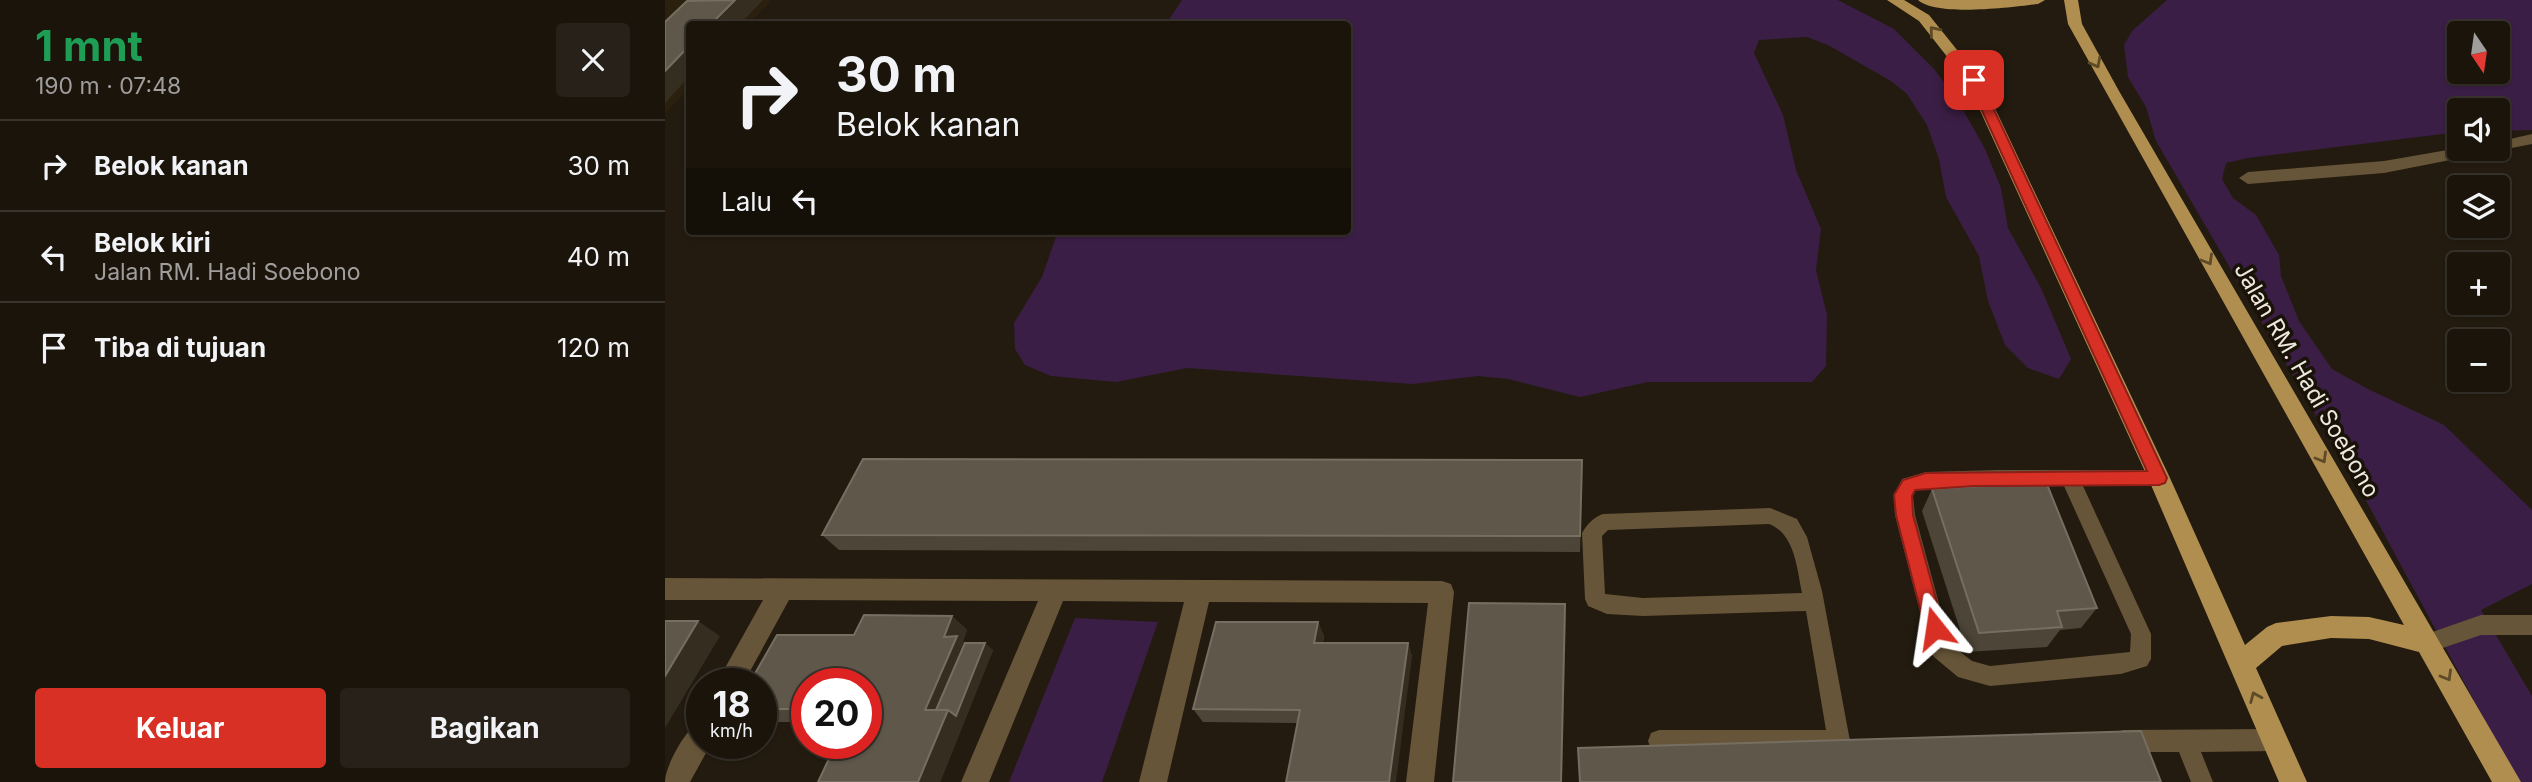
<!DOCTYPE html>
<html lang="id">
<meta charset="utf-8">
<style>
:root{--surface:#1a140b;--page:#272119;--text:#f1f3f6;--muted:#9f9e9d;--line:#38332c;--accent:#d93025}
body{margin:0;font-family:Inter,sans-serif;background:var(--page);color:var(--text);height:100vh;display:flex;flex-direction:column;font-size:26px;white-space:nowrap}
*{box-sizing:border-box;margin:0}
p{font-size:23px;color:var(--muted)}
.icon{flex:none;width:38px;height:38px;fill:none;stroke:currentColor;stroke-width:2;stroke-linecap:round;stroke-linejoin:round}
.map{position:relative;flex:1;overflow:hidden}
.sheet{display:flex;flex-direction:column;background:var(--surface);width:665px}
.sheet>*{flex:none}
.banner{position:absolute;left:21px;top:21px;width:665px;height:214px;border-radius:7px;box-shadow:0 2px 5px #0004,0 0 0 2px var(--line);background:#1a140b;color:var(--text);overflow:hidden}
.needle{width:46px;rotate:167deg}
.buttons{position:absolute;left:1782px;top:21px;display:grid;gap:14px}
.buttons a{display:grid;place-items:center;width:63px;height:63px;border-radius:7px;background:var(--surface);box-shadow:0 2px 5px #0004,0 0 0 2px var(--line);font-size:35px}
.speed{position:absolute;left:21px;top:668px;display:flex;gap:14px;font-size:35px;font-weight:700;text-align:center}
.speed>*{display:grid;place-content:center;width:91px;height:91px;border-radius:50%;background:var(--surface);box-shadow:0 2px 5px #0004,0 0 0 2px var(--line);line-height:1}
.speed small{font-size:18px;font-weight:400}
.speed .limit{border:10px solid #d22;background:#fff;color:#111}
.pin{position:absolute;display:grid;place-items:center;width:60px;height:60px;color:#fff;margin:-30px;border-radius:14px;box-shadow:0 4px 10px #0006}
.me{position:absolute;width:77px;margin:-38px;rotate:345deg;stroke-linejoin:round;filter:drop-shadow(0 0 5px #0008)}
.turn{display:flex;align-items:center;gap:24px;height:147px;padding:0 35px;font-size:32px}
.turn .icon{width:91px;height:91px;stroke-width:2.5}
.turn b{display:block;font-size:49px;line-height:60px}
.then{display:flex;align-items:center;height:66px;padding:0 35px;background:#0003;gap:14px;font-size:26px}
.round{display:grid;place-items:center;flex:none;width:74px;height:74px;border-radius:7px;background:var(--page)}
.overview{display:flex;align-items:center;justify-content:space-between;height:119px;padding:0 35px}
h1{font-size:42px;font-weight:700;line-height:52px;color:#1e9e55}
.action{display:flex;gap:14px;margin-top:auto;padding:14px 35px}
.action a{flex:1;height:80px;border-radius:7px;background:var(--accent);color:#fff;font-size:28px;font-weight:700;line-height:80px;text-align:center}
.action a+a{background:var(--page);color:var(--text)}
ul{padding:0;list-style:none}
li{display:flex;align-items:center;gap:21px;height:91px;padding:0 35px;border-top:2px solid var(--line)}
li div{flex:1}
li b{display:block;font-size:26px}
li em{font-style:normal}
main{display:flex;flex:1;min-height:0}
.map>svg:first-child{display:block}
.built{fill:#2b200d}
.green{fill:#3b1e45;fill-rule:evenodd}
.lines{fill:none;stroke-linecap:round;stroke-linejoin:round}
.lane{fill:#665538;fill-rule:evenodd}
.street{fill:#665538;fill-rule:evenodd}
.primary{fill:#b08e4f;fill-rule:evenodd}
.wall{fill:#4d4538}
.shaded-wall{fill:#352d20}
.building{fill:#5e574a;stroke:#756e61;stroke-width:2}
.oneway{stroke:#5d4a27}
.route{fill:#d93025;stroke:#8d1f18;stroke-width:2}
.labels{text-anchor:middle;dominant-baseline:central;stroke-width:7;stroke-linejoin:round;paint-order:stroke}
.street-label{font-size:23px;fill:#eee9e0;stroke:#191206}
</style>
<main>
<section class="sheet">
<div class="overview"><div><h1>1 mnt</h1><p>190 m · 07:48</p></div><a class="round"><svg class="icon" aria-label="close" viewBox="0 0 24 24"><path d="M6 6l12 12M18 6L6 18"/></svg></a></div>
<ul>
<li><svg class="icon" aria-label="right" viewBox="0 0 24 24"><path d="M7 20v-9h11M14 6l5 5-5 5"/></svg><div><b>Belok kanan</b></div><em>30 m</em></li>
<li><svg class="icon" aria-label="left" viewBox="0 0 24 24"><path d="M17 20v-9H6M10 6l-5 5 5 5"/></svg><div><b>Belok kiri</b><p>Jalan RM. Hadi Soebono</p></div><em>40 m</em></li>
<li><svg class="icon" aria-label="arrive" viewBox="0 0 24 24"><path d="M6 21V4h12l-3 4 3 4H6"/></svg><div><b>Tiba di tujuan</b></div><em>120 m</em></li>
</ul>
<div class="action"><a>Keluar</a><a>Bagikan</a></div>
</section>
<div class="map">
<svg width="1867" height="782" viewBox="0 0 1867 782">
<rect width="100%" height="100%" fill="#231b0f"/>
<path class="built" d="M0 0H107L84 24H24V88L0 114Z"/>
<g class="green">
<path d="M517 0H1173L1229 29 1269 69 1292 99 1320 149 1336 188 1343 228 1376 288 1406 359 1394 379 1363 368 1340 345 1323 301 1314 256 1281 197 1274 159 1262 125 1242 94 1226 81 1163 45 1142 37 1094 40 1089 53 1118 115 1131 170 1156 229 1151 270 1162 315 1161 366 1147 382H983L915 397 843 379 813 376 748 384 522 368 451 382 386 376 360 365 350 349 349 323 377 277 393 231H682V24H501Z"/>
<path d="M1502 0H1867V130L1832 131V110H1794V132L1583 158 1561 163 1557 179 1568 198 1591 215 1614 255 1616 276 1634 321 1667 369 1701 388 1779 425 1867 510V584L1816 610 1867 696V782H1853L1704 506 1491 141 1481 107 1463 77 1459 45 1467 31ZM1794 33H1832V72H1794Z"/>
<path d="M410 618 493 622 437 782H344Z"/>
</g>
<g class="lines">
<g class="lane">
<path d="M1333 470H1494L1501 473 1503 478 1501 483 1494 486H1418L1486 634V659L1482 666 1456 674 1325 686 1293 677 1269 657 1265 650 1230 515 1229 495 1237 479 1261 472ZM1399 486 1466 634 1465 652 1325 666 1307 661 1285 644 1250 515 1248 496 1250 491 1261 488Z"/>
<path d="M1105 508 1132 519 1142 537 1157 591 1185 741 1182 749 1174 752 1168 749 1161 752H994L986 749 983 741 986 733 994 730H1161L1141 611 978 616 942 614 923 606 920 599 917 533C922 524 929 517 938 514ZM1104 524C1130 534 1132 569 1137 593L978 598 940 594 937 536 943 530Z"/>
<path d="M1816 615H1867V635H1816L1763 653 1756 650 1753 643 1756 636Z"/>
<path d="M1609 729 1617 732 1620 740 1617 748 1609 751 1536 752 1548 782H1526L1514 752H1458L1450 749 1447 741 1450 733 1458 730Z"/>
</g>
<g class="street">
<path d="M1867 134V144L1719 173 1583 184 1574 178 1583 172 1719 161 1794 148 1832 149V142Z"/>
<path d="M0 578 777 581 786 584 789 592 769 782H741L763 603 544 602 502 782H474L519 602 398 601 324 782H296L373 601 124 600 78 684H51L98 600H0Z"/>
<path d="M37 720V744H46L25 782H0C0 766 22 726 37 720Z"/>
</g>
<g class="primary">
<path d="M1222 0H1239L1264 15 1317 81 1505 478 1580 645 1602 627 1611 623 1666 616 1704 617 1739 625 1403 24 1399 0H1413L1417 24 1454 91 1856 782H1827L1754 652 1704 639 1666 638 1617 646 1591 668 1642 782H1614L1483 478 1302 82 1254 21Z"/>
<path d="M1253 0H1380L1373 4C1348 7 1271 17 1253 0Z"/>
</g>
</g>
<g class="wall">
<path d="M917 476 915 552 174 550 157 535Z"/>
<path d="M1267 489 1432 608 1416 628 1395 630 1382 647 1302 652 1257 511Z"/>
<path d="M287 616 302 630 298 641 300 643 328 650 275 782H153L201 684H142V722H96V684L189 635Z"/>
<path d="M653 622 659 636 658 643H743L747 657 633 723 538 722 528 709Z"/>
</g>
<g class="shaded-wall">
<path d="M70 0H98L75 24H46Z"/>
<path d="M24 46V77L0 103V71Z"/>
<path d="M917 460V476L915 552V536Z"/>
<path d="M900 604 901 618 897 782H896Z"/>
<path d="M287 616 302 630 298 641 308 650 280 716 260 710 279 637Z"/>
<path d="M33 621 55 636 0 728V676Z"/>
<path d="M653 622 659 636 655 657 649 643Z"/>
<path d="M320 643 328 650 275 782H253L283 710Z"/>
<path d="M743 643 747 657 731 782H724Z"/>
</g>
<g class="building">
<path d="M70 0 46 24H24V46L0 71V22L22 1Z"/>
<path d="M198 459 917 460 915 536 157 535Z"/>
<path d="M1381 482 1432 608 1392 611 1397 627 1314 633 1267 489Z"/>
<path d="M804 603 900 604 896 782H788Z"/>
<path d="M199 615 287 616 279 637 292 636 260 710H283L253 782H153L171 744H201V684H142V709H96V684H84L112 635H189Z"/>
<path d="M0 621H33L0 676Z"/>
<path d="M551 622H653L649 643H743L724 782H621L635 710 528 709Z"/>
<path d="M300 643H320L291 716 283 710H271Z"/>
<path d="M1476 731 1496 782H915L913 748Z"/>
</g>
<defs><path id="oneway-chevron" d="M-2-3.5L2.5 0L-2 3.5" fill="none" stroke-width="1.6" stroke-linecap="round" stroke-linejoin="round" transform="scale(1.75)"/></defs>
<g class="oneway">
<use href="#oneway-chevron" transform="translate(1269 31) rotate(-129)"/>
<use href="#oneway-chevron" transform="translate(1431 63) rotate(62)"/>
<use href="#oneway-chevron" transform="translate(1543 260) rotate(60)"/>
<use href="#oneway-chevron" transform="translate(1657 458) rotate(60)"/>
<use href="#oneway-chevron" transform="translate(1782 676) rotate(60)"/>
<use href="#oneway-chevron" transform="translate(1590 697) rotate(-113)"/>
</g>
<path class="route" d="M1309 77 1315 80 1502 478 1500 483 1494 485 1309 486 1250 490 1247 496 1248 515 1279 628 1276 634 1270 637 1263 634 1260 628 1231 515 1229 495 1238 480 1261 473 1482 471 1303 80Z"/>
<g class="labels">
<g class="street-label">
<text transform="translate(1642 380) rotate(60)">Jalan RM. Hadi Soebono</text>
</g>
</g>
</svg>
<div class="buttons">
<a><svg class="needle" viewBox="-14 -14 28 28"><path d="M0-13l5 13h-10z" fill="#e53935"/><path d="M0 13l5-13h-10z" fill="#9f9e9d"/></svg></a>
<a><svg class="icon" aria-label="sound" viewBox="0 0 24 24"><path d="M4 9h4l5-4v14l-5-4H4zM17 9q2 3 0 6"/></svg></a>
<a><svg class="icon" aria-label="layers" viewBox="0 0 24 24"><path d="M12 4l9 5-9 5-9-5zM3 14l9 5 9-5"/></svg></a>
<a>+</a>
<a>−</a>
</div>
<div class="speed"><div>18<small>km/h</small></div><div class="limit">20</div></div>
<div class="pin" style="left:1309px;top:80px;background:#d93025"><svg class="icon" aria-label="arrive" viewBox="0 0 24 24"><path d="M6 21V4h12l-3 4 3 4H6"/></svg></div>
<svg class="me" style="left:1270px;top:628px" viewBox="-20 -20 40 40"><path d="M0-17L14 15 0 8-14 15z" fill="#d93025" stroke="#fff" stroke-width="4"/></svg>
<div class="banner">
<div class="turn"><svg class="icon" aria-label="right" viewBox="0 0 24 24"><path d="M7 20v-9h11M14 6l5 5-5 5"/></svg><div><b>30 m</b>Belok kanan</div></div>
<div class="then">Lalu<svg class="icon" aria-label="left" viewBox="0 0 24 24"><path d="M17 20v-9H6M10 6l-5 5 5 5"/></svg></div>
</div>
</div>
</main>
